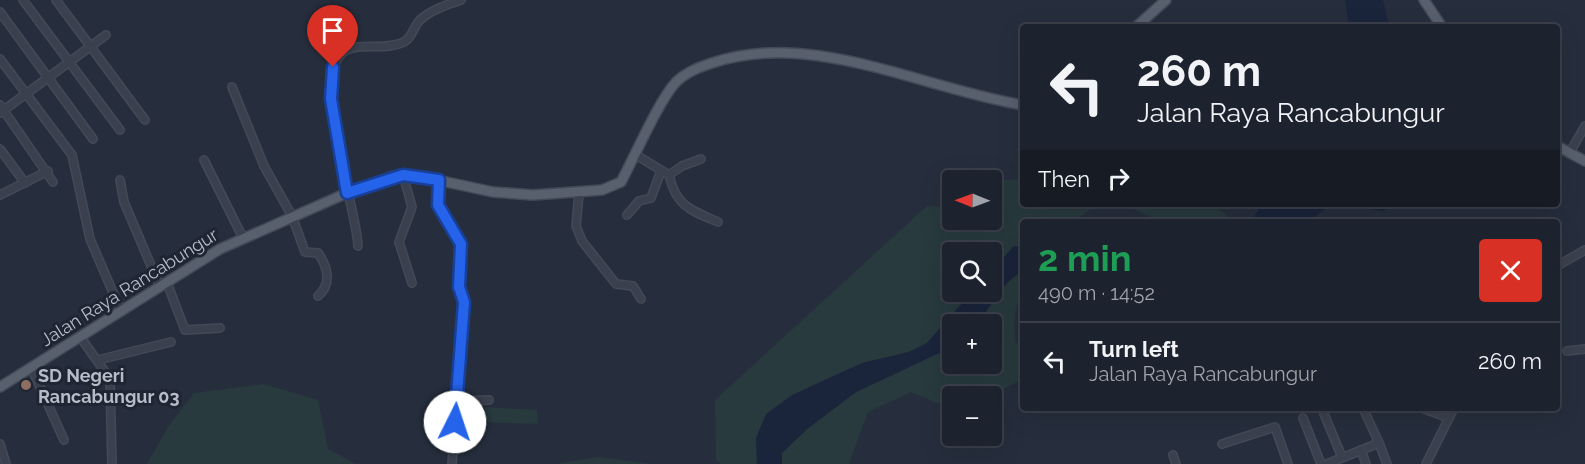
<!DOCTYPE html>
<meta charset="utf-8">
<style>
:root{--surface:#1c222e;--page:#292f3a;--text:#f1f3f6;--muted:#a0a4aa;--line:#3a3f4a}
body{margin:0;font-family:Raleway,sans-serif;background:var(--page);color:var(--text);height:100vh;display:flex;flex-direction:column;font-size:22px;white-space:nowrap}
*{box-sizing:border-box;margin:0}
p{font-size:20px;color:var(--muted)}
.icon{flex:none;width:33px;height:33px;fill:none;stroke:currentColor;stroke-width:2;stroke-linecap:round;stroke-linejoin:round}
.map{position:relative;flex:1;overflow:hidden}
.side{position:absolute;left:1020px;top:219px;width:540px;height:192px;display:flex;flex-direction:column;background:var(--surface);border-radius:6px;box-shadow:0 6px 24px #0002,0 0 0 2px var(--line)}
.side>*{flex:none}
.banner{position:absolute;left:1020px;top:24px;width:540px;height:183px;border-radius:6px;box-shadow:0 6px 24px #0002,0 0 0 2px var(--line);background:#1c222e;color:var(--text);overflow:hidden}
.needle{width:39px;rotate:271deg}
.tools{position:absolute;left:942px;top:170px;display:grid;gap:12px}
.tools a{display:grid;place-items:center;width:60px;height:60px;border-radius:6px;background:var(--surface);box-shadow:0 6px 24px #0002,0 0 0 2px var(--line);font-size:30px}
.pin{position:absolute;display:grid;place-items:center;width:51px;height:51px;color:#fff;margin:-62px -26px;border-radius:50% 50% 50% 0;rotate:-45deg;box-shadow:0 0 6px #0007}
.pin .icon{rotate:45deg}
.me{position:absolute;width:66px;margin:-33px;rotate:4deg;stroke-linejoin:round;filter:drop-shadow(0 0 4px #0008)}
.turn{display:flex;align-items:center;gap:21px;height:126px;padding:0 18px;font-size:27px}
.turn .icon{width:78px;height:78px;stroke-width:2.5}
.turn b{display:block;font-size:42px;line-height:51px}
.then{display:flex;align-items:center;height:57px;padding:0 18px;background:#0003;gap:12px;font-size:22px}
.round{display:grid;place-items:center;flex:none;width:63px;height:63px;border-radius:6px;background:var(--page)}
.head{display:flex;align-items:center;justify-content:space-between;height:102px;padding:0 18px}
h1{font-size:36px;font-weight:700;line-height:45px;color:#1e9e55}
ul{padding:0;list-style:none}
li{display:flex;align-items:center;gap:18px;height:78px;padding:0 18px;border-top:2px solid var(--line)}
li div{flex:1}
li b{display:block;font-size:22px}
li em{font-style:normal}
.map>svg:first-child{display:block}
.green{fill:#283a3e}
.water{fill:#1a243b}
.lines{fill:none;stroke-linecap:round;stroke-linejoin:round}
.minor-casing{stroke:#434956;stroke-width:10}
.major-casing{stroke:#434956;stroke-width:12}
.minor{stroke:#3a404d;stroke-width:7}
.major{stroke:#585f6d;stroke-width:9}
.route-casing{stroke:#184099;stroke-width:15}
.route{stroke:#2563eb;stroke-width:10}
.education-dot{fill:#8d6e63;stroke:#1f2532;stroke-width:2}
.labels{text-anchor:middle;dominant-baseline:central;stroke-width:6;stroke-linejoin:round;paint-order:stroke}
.street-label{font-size:18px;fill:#b6bcc8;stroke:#1f2532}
.poi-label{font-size:18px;font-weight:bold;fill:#b6bcc8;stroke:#1f2532;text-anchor:start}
</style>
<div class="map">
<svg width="1585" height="464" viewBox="0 0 1585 464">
<rect width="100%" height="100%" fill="#262e3d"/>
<g class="green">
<path d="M1023 179V204H1208L1226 214 1228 222H1162L1129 207 1092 208 1073 222H1023V245L1013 247 992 271V252H952V291H973L927 343 909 352 862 363 756 438 757 464H721L716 459 715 400 927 206 946 207 952 219H992V181Z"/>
<path d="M1018 273C1029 289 1020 294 1016 308 1014 319 1015 332 1015 342L1023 345V379L990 396H952V409L911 392 868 412 849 464H782V453L807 429 856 392 952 347V363H992V324H978L1002 289Z"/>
<path d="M263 384 318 400 328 449 356 464H147L168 427 194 393Z"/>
<path d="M460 406 537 410 538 424 459 421Z"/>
<path d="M598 457 652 464H556Z"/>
</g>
<g class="water">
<path d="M1345 0H1383L1389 27H1349Z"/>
<path d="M1262 204H1399L1382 211 1355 206 1327 208 1307 222H1251Z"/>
<path d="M1023 245V273C1007 274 987 311 978 324H952V347L856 392 807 429 782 453V464H757L756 438 766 414 792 395 862 363 909 352 927 343 973 291H992V271L1013 247Z"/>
</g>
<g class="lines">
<defs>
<g id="minor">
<path d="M23 0 120 130"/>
<path d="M56 0 145 120"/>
<path d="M0 12 93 139"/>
<path d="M0 59 72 155 90 239 121 311"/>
<path d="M232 87 264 166 292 216 305 252 318 253C328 267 332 284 318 296"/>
<path d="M0 105 53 182"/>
<path d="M0 113 106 35"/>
<path d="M0 149 25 183"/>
<path d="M1569 154 1585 126"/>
<path d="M636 155 669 175C676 206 690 210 718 222"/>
<path d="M204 160 243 238"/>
<path d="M403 175 412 207 399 242 412 283"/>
<path d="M669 175 682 166 701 159"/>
<path d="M120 180 124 202 160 287"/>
<path d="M439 180 438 205 461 244 459 287 464 302 452 464"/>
<path d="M579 193 576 226 582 241 616 284 633 286 641 299"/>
<path d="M0 195 48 171"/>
<path d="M627 215 639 201 651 198 661 171"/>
<path d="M358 246C357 207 308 75 345 51 360 42 385 51 404 42 413 37 413 27 420 20 431 10 446 5 461 0"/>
<path d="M1557 266 1585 250"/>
<path d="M167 283 185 330 220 328"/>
<path d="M81 338 110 379 112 464"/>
<path d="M1567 351 1585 349"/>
<path d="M98 360 171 342"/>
<path d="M31 367 64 440"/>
<path d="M456 401 489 400"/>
<path d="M1363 408 1379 443"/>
<path d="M1422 408 1449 418"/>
<path d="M1324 414 1342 457"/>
<path d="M1303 418 1321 464"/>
<path d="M0 444 6 464"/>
<path d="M1222 444 1275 427 1288 464"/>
<path d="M1361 450 1366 464"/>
<path d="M1173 455 1176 464"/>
<path d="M1327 464 1379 443 1387 464"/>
<path d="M1426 464 1454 408"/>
</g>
<g id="major">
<path d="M1424 0 1442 27"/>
<path d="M1136 27 1166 0"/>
<path d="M1557 146 1585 161"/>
<path d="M0 387 220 249 347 193 394 176 414 175 493 192 533 195 602 190 621 182C635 156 658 102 676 82 686 72 699 67 712 63 811 29 924 89 1023 105"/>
</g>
</defs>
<use href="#minor" class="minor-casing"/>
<use href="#major" class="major-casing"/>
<use href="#minor" class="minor"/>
<use href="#major" class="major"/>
</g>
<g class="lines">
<defs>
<path id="route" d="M333 67 331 99 347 193 403 175 439 180 438 205 461 244 459 287 464 302 455 422"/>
</defs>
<use href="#route" class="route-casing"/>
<use href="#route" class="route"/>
</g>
<circle class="education-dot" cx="26" cy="385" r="6"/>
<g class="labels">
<g class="street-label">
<text transform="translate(129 287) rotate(-32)">Jalan Raya Rancabungur</text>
</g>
<g class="poi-label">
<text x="38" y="375">SD Negeri<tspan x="38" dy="21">Rancabungur 03</tspan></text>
</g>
</g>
</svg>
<div class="tools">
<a><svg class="needle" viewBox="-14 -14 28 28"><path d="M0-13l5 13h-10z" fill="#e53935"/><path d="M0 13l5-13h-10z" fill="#a0a4aa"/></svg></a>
<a><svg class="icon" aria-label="search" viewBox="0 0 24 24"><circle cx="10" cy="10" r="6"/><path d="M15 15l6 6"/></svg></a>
<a>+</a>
<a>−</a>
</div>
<div class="pin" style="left:333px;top:67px;background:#d93025"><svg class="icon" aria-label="arrive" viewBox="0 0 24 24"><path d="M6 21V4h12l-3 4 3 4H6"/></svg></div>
<svg class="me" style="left:455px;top:422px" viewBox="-20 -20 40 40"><circle r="19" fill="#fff"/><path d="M0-13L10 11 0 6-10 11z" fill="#2563eb"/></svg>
<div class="banner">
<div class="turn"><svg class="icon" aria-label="left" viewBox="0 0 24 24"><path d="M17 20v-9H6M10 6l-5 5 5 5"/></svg><div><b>260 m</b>Jalan Raya Rancabungur</div></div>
<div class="then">Then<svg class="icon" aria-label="right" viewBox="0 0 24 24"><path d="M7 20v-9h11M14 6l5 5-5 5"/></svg></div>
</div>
<section class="side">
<div class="head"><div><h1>2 min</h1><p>490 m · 14:52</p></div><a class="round" style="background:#d93025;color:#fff"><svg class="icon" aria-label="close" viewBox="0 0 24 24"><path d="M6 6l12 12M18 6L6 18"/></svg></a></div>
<ul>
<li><svg class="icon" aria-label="left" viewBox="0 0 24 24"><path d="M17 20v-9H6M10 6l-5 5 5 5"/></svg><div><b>Turn left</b><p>Jalan Raya Rancabungur</p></div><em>260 m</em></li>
</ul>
</section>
</div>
